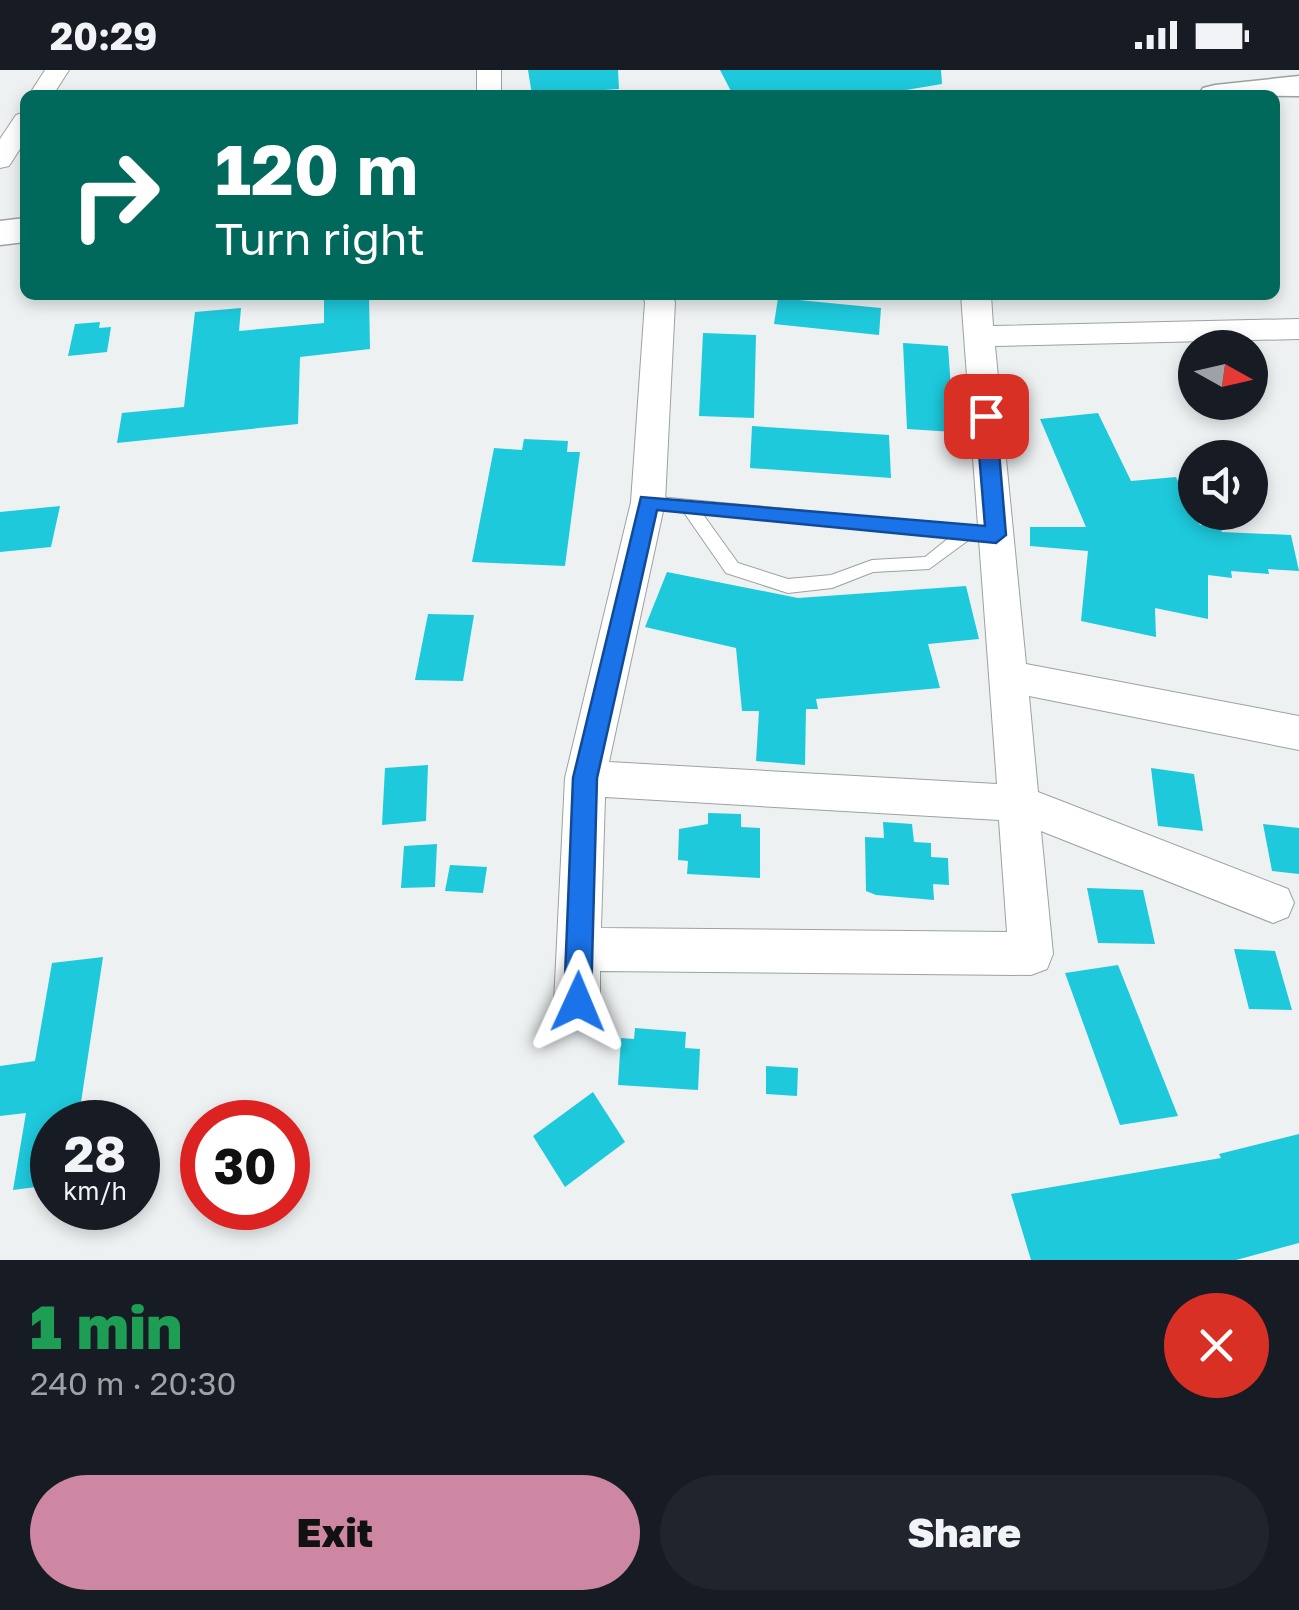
<!DOCTYPE html>
<meta charset="utf-8">
<style>
:root{--surface:#171b24;--page:#20242c;--text:#f1f3f6;--muted:#9ea1a6;--accent:#cd87a2}
body{margin:0;font-family:"Golos Text",sans-serif;background:var(--page);color:var(--text);height:100vh;display:flex;flex-direction:column;font-size:38px;white-space:nowrap}
*{box-sizing:border-box;margin:0}
p{font-size:32px;color:var(--muted)}
.icon{flex:none;width:55px;height:55px;fill:none;stroke:currentColor;stroke-width:2;stroke-linecap:round;stroke-linejoin:round}
.map{position:relative;height:1190px;overflow:hidden}
.details{display:flex;flex-direction:column;background:var(--surface);flex:1}
.details>*{flex:none}
.hud{position:absolute;left:20px;top:20px;width:1260px;height:210px;border-radius:15px;box-shadow:0 5px 15px #0003;background:#00695c;color:#fff;overflow:hidden}
.needle{width:65px;rotate:98deg}
.buttons{position:absolute;left:1178px;top:260px;display:grid;gap:20px}
.buttons a{display:grid;place-items:center;width:90px;height:90px;border-radius:50%;background:var(--surface);box-shadow:0 5px 15px #0003;font-size:50px}
.speed{position:absolute;left:30px;top:1030px;display:flex;gap:20px;font-size:50px;font-weight:700;text-align:center}
.speed>*{display:grid;place-content:center;width:130px;height:130px;border-radius:50%;background:var(--surface);box-shadow:0 5px 15px #0003;line-height:1}
.speed small{font-size:25px;font-weight:400}
.speed .limit{border:15px solid #d22;background:#fff;color:#111}
.pin{position:absolute;display:grid;place-items:center;width:85px;height:85px;color:#fff;margin:-42px;border-radius:20px;box-shadow:0 5px 15px #0006}
.me{position:absolute;width:110px;margin:-55px;rotate:1deg;stroke-linejoin:round;filter:drop-shadow(0 0 8px #0008)}
.turn{display:flex;align-items:center;gap:35px;height:210px;padding:0 30px;font-size:45px}
.turn .icon{width:130px;height:130px;stroke-width:2.5}
.turn b{display:block;font-size:70px;line-height:85px}
.round{display:grid;place-items:center;flex:none;width:105px;height:105px;border-radius:52px;background:var(--page)}
.overview{display:flex;align-items:center;justify-content:space-between;height:170px;padding:0 30px}
h1{font-size:60px;font-weight:800;line-height:75px;color:#1e9e55}
.action{display:flex;gap:20px;margin-top:auto;padding:20px 30px}
.action a{flex:1;height:115px;border-radius:60px;background:var(--accent);color:#111;font-size:40px;font-weight:800;line-height:115px;text-align:center}
.action a+a{background:var(--page);color:var(--text)}
.status{display:flex;justify-content:space-between;align-items:center;height:70px;padding:0 50px;background:var(--surface);direction:ltr}
.status svg{height:28px;fill:currentColor}
.map>svg:first-child{display:block}
.building{fill:#1ec9dc}
.lines{fill:none;stroke-linecap:round;stroke-linejoin:round}
.lane-casing{stroke:#9ca1a1;stroke-width:2}
.street-casing{stroke:#9ca1a1;stroke-width:2}
.secondary-casing{stroke:#9ca1a1;stroke-width:3}
.lane{fill:#fff;fill-rule:evenodd}
.street{fill:#fff;fill-rule:evenodd}
.secondary{fill:#fff;fill-rule:evenodd}
.route{fill:#1a73e8;stroke:#114b97;stroke-width:2.5}
</style>
<div class="status"><b>20:29</b><svg viewBox="0 0 49 12"><path d="M0 12V9h3v3zM5 12V6h3v6zM10 12V3h3v9zM15 12V0h3v12zM26 1h20v11H26zM47 4h2v5h-2z"/></svg></div>
<div class="map">
<svg width="1299" height="1190" viewBox="0 0 1299 1190">
<rect width="100%" height="100%" fill="#edf1f2"/>
<g class="building">
<path d="M528 0H618L619 19 532 25Z"/>
<path d="M720 0H941L942 14 876 25H770L768 21 733 25Z"/>
<path d="M369 225 370 279 300 287 298 354 117 373 122 343 184 337 195 242 241 238 239 261 324 253V229Z"/>
<path d="M778 228 881 238 879 265 774 254Z"/>
<path d="M100 252 99 258 111 257 107 282 68 286 75 254Z"/>
<path d="M703 263 756 265 754 348 699 346Z"/>
<path d="M903 273 948 276 954 362 907 359Z"/>
<path d="M1098 343 1131 411 1176 407 1200 455 1221 457 1222 462 1291 465 1299 501 1268 499 1269 504 1231 501 1232 508 1208 505V549L1155 538 1156 567 1081 551 1088 481 1030 476V457H1086L1040 349Z"/>
<path d="M752 356 889 365 891 408 750 398Z"/>
<path d="M524 369 568 371 567 382H580L565 496 472 492 494 378 522 380Z"/>
<path d="M60 436 51 477 0 482V442Z"/>
<path d="M667 502 798 528 966 516 979 569 928 574 940 618 816 629 818 639H806L805 695 756 691 759 641H742L736 578 645 557Z"/>
<path d="M428 544 474 545 463 611 415 610Z"/>
<path d="M428 695 426 751 382 755 385 698Z"/>
<path d="M1151 698 1194 704 1203 761 1158 756Z"/>
<path d="M708 743 741 744V757L760 758V808L687 804 688 791 678 790 679 759 708 754Z"/>
<path d="M883 752 912 754 914 772 931 773V787L948 788 949 815 933 814 934 830 876 825 866 821 865 767 884 768Z"/>
<path d="M1263 754 1299 758V804L1272 801Z"/>
<path d="M437 774 435 817 401 818 404 776Z"/>
<path d="M450 795 487 797 483 823 445 821Z"/>
<path d="M1087 818 1143 820 1155 874 1098 873Z"/>
<path d="M1234 879 1275 881 1292 940 1249 939Z"/>
<path d="M103 887 78 1052H52V1115L13 1120 26 1043 0 1046V996L35 991 52 893Z"/>
<path d="M1118 895 1178 1046 1120 1055 1065 903Z"/>
<path d="M635 958 686 962 685 978 700 979 698 1020 618 1015 621 968 634 969Z"/>
<path d="M766 996 798 998 797 1026 766 1024Z"/>
<path d="M593 1022 625 1072 565 1117 533 1066Z"/>
<path d="M1299 1064V1173L1236 1190H1031L1011 1124 1221 1088 1219 1084Z"/>
</g>
<g class="lines">
<defs>
<path id="lane" d="M648 426 996 459 1004 465 996 471 970 469 929 499 873 502 832 518 788 523 726 503 683 441 642 436 640 432 642 428ZM702 443 950 467 925 487 872 490 831 505 788 509 738 493Z"/>
<g id="street">
<path d="M45 0H69L53 25H29Z"/>
<rect x="477" y="0" width="24" height="25"/>
<path d="M25 42V71L9 96 0 98V69L16 45Z"/>
<path d="M642 225H672L675 232 665 432 609 692 997 714 961 225H991L993 256 1299 249V269L995 276 1026 594 1299 646V680L1029 626 1038 722 1288 819 1294 833 1288 847 1273 853 1041 761 1053 884 1047 899 1031 905 600 901V933L593 949 577 956 561 949 554 933 565 708 631 432 645 232ZM605 727 999 750 1007 862 601 858Z"/>
</g>
<g id="secondary">
<path d="M1299 6V26L1198 25 1203 18 1215 15Z"/>
<path d="M25 148V172L0 175V151Z"/>
</g>
</defs>
<use href="#lane" class="lane-casing"/>
<use href="#street" class="street-casing"/>
<use href="#secondary" class="secondary-casing"/>
<use href="#lane" class="lane"/>
<use href="#street" class="street"/>
<use href="#secondary" class="secondary"/>
</g>
<path class="route" d="M986 339 996 346 1006 465 996 473 657 440 597 708 591 932 587 942 578 946 568 942 564 932 573 708 641 427 985 456 976 346Z"/>
</svg>
<div class="buttons">
<a><svg class="needle" viewBox="-14 -14 28 28"><path d="M0-13l5 13h-10z" fill="#e53935"/><path d="M0 13l5-13h-10z" fill="#9ea1a6"/></svg></a>
<a><svg class="icon" aria-label="sound" viewBox="0 0 24 24"><path d="M4 9h4l5-4v14l-5-4H4zM17 9q2 3 0 6"/></svg></a>
</div>
<div class="speed"><div>28<small>km/h</small></div><div class="limit">30</div></div>
<div class="pin" style="left:986px;top:346px;background:#d93025"><svg class="icon" aria-label="arrive" viewBox="0 0 24 24"><path d="M6 21V4h12l-3 4 3 4H6"/></svg></div>
<svg class="me" style="left:578px;top:932px" viewBox="-20 -20 40 40"><path d="M0-17L14 15 0 8-14 15z" fill="#1a73e8" stroke="#fff" stroke-width="4"/></svg>
<div class="hud">
<div class="turn"><svg class="icon" aria-label="right" viewBox="0 0 24 24"><path d="M7 20v-9h11M14 6l5 5-5 5"/></svg><div><b>120 m</b>Turn right</div></div>
</div>
</div>
<section class="details">
<div class="overview"><div><h1>1 min</h1><p>240 m · 20:30</p></div><a class="round" style="background:#d93025;color:#fff"><svg class="icon" aria-label="close" viewBox="0 0 24 24"><path d="M6 6l12 12M18 6L6 18"/></svg></a></div>
<div class="action"><a>Exit</a><a>Share</a></div>
</section>
